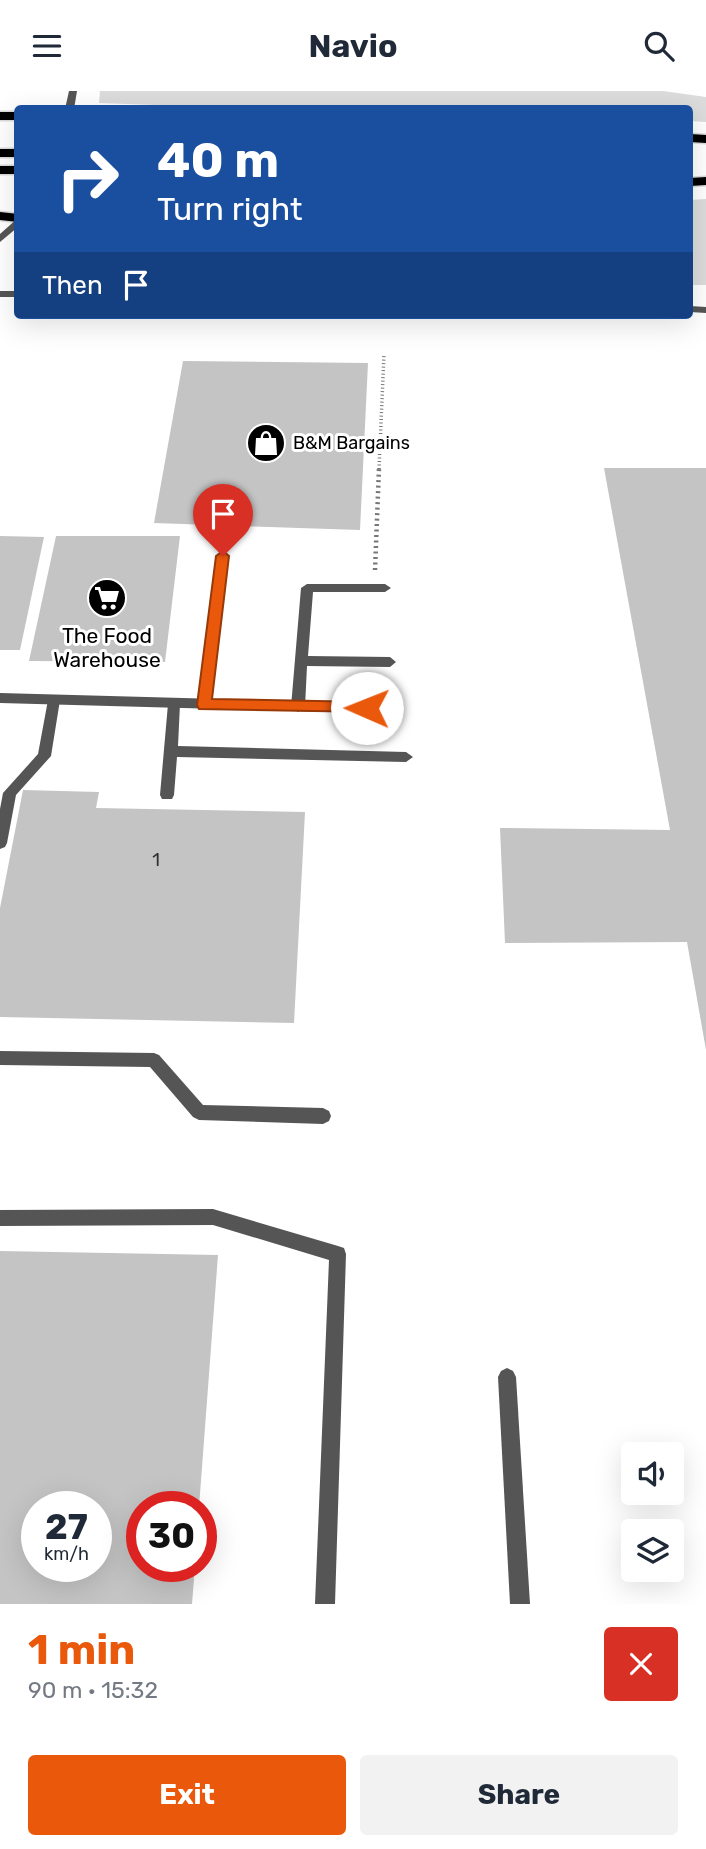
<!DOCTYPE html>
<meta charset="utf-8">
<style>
:root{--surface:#fff;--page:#f2f2f3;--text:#1f2937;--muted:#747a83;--accent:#ea580c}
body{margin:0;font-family:Rubik,sans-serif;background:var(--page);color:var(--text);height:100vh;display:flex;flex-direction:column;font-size:26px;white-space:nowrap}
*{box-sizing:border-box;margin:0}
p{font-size:23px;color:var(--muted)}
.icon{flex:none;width:38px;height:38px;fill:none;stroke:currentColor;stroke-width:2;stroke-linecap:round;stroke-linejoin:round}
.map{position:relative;height:1513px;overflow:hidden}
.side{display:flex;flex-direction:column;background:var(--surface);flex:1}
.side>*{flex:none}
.guide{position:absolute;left:14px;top:14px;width:679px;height:214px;border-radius:7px;box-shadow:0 7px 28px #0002;background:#1a4fa0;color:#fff;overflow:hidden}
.fabs{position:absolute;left:621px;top:1351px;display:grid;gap:14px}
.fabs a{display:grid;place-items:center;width:63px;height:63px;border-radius:7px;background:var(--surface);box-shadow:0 7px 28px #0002;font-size:35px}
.speed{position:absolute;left:21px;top:1400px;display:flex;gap:14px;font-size:35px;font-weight:700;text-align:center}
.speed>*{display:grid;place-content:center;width:91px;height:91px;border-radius:50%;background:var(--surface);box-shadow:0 7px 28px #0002;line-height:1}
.speed small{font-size:18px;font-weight:400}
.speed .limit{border:10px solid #d22;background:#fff;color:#111}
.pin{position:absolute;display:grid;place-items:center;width:60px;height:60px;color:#fff;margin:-72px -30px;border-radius:50% 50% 50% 0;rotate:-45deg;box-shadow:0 0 7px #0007}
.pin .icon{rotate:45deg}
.me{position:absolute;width:77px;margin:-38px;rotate:271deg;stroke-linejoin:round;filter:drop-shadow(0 0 5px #0008)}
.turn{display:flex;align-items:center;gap:24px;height:147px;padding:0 28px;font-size:32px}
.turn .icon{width:91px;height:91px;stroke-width:2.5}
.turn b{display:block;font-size:49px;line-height:60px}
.then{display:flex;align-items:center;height:66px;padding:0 28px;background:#0003;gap:14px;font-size:26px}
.round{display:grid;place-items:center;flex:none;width:74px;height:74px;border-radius:7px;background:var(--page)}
.summary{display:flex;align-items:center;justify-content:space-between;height:119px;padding:0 28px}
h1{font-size:42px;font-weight:700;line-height:52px;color:var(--accent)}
.button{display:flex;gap:14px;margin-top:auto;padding:14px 28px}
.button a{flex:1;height:80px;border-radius:7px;background:var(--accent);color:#fff;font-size:28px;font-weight:700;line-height:80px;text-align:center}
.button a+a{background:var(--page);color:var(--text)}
header{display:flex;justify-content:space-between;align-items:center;height:91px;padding:0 28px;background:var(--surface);font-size:32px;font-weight:700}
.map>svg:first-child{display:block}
.green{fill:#dcdcdc}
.building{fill:#c4c4c4;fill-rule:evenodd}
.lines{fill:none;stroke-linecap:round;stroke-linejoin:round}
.highway-casing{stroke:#dbdbdb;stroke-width:3}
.path-far1{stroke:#777;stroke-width:3.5;stroke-dasharray:1 2.5;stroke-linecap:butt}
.path{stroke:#777;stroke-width:4.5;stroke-dasharray:2 3.5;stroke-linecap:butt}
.lane{fill:#555;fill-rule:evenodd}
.street{fill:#555;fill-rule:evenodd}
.highway{fill:#000;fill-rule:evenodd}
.route{fill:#ea580c;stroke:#983908;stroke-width:2}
.labels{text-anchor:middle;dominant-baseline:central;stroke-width:6;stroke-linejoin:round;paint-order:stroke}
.far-poi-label{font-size:18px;fill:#000;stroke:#fff;text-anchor:start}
.number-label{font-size:18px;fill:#313131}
.poi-label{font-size:21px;fill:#000;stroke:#fff}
</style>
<header><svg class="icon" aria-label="menu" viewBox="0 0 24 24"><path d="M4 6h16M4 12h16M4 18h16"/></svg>Navio<svg class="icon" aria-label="search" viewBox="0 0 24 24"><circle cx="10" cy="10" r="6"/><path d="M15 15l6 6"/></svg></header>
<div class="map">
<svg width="706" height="1513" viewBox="0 0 706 1513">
<rect width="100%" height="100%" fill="#fff"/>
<g class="green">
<path d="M100 0H663L706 6V31L690 30V18H270L99 12Z"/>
<path d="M706 108V194H690V109Z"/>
</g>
<g class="building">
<path d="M183 270 368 272 360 439 154 432Z"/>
<path d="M604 377H706V959L687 851 505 852 500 737 670 739Z"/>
<path d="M0 445 44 446 20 559H0Z"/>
<path d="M56 445H180L165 571 29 570Z"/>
<path d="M23 699 99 701 96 717 305 721 294 932 0 926V817Z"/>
<path d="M0 1160 218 1164 199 1416H142V1475H195L192 1513H0ZM37 1416H96V1475H37Z"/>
</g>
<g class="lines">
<defs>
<g id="highway">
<rect x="0" y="21" width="18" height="8"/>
<path d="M690 43 706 44V52L690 51Z"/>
<rect x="0" y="58" width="18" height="8"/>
<rect x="0" y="75" width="18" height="8"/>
<path d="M706 86V94L690 95V87Z"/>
<path d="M0 121 18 123V131L0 129Z"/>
</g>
</defs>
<use href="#highway" class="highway-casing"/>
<path class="path-far1" d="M379 378 384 263"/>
<path class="path" d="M375 479 379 377"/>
<g class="lane">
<path d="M223 461 229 465 210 613 204 618 198 613 217 465Z"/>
<path d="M307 493H385L391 497 385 501H313L308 565 390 566 396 571 390 576 307 575 305 616 298 621 291 616 301 497Z"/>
<path d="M54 604 60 609 51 665 16 704 7 752 5 756 0 758V718L3 702 38 663 48 609Z"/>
<path d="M174 608 180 613 178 655 406 661 413 666 406 671 177 666 174 704 172 708H162L160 704 168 613Z"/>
<path d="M0 960 154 962 159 964 203 1014 323 1017 329 1020 331 1025 329 1030 323 1033 199 1029 193 1026 150 976 0 974Z"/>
<path d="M213 1118 338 1155 344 1157 346 1163 335 1513H315L329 1169 213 1134 0 1135V1119Z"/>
</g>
<g class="street">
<path d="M69 0H77L74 18H65Z"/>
<path d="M18 127V136L0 151V143Z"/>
<rect x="0" y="200" width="18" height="6"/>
<path d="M690 215 706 216V222L690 221Z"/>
<path d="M0 602 367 612 374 617 367 622 0 612Z"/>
<path d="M507 1277 513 1280 516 1286 530 1513H510L498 1286 501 1280Z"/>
</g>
<use href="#highway" class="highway"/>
</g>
<path class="route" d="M223 460 229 465 212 608 367 611 375 617 372 621 199 618 197 614 216 465Z"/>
<defs>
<symbol id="shop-disc" viewBox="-11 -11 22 22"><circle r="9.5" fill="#000" stroke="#fff"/><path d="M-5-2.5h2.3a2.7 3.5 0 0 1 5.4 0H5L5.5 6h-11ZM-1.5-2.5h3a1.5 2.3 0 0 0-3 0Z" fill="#fff"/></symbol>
<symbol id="supermarket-disc" viewBox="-11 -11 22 22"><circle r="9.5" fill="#000" stroke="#fff"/><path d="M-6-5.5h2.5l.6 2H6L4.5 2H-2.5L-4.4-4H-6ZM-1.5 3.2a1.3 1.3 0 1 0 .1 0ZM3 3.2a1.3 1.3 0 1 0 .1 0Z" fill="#fff"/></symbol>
</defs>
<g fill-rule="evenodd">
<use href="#shop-disc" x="244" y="330" width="44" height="44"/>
<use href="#supermarket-disc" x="85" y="485" width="44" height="44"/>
</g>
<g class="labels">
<g class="far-poi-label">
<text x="293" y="352">B&amp;M Bargains</text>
</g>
<g class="number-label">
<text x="156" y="769">1</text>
</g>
<g class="poi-label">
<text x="107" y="544">The Food<tspan x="107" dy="24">Warehouse</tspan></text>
</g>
</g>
</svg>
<div class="fabs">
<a><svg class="icon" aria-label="sound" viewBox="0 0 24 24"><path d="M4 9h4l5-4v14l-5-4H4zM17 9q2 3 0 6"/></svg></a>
<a><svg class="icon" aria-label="layers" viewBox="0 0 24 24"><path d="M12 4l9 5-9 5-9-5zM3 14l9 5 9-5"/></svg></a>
</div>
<div class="speed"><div>27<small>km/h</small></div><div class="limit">30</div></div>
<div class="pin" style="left:223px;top:465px;background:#d93025"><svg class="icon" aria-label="arrive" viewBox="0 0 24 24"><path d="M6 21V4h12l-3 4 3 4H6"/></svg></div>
<svg class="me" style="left:367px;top:617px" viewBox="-20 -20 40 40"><circle r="19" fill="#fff"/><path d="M0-13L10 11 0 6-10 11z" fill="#ea580c"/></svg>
<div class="guide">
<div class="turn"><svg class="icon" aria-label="right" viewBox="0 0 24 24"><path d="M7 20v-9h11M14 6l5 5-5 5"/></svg><div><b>40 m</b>Turn right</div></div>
<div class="then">Then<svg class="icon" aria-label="arrive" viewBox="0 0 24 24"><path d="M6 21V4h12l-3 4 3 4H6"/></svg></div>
</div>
</div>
<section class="side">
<div class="summary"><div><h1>1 min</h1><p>90 m · 15:32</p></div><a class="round" style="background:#d93025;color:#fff"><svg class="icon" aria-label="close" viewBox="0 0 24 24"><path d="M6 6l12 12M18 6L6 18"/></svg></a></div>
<div class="button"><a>Exit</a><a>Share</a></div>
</section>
